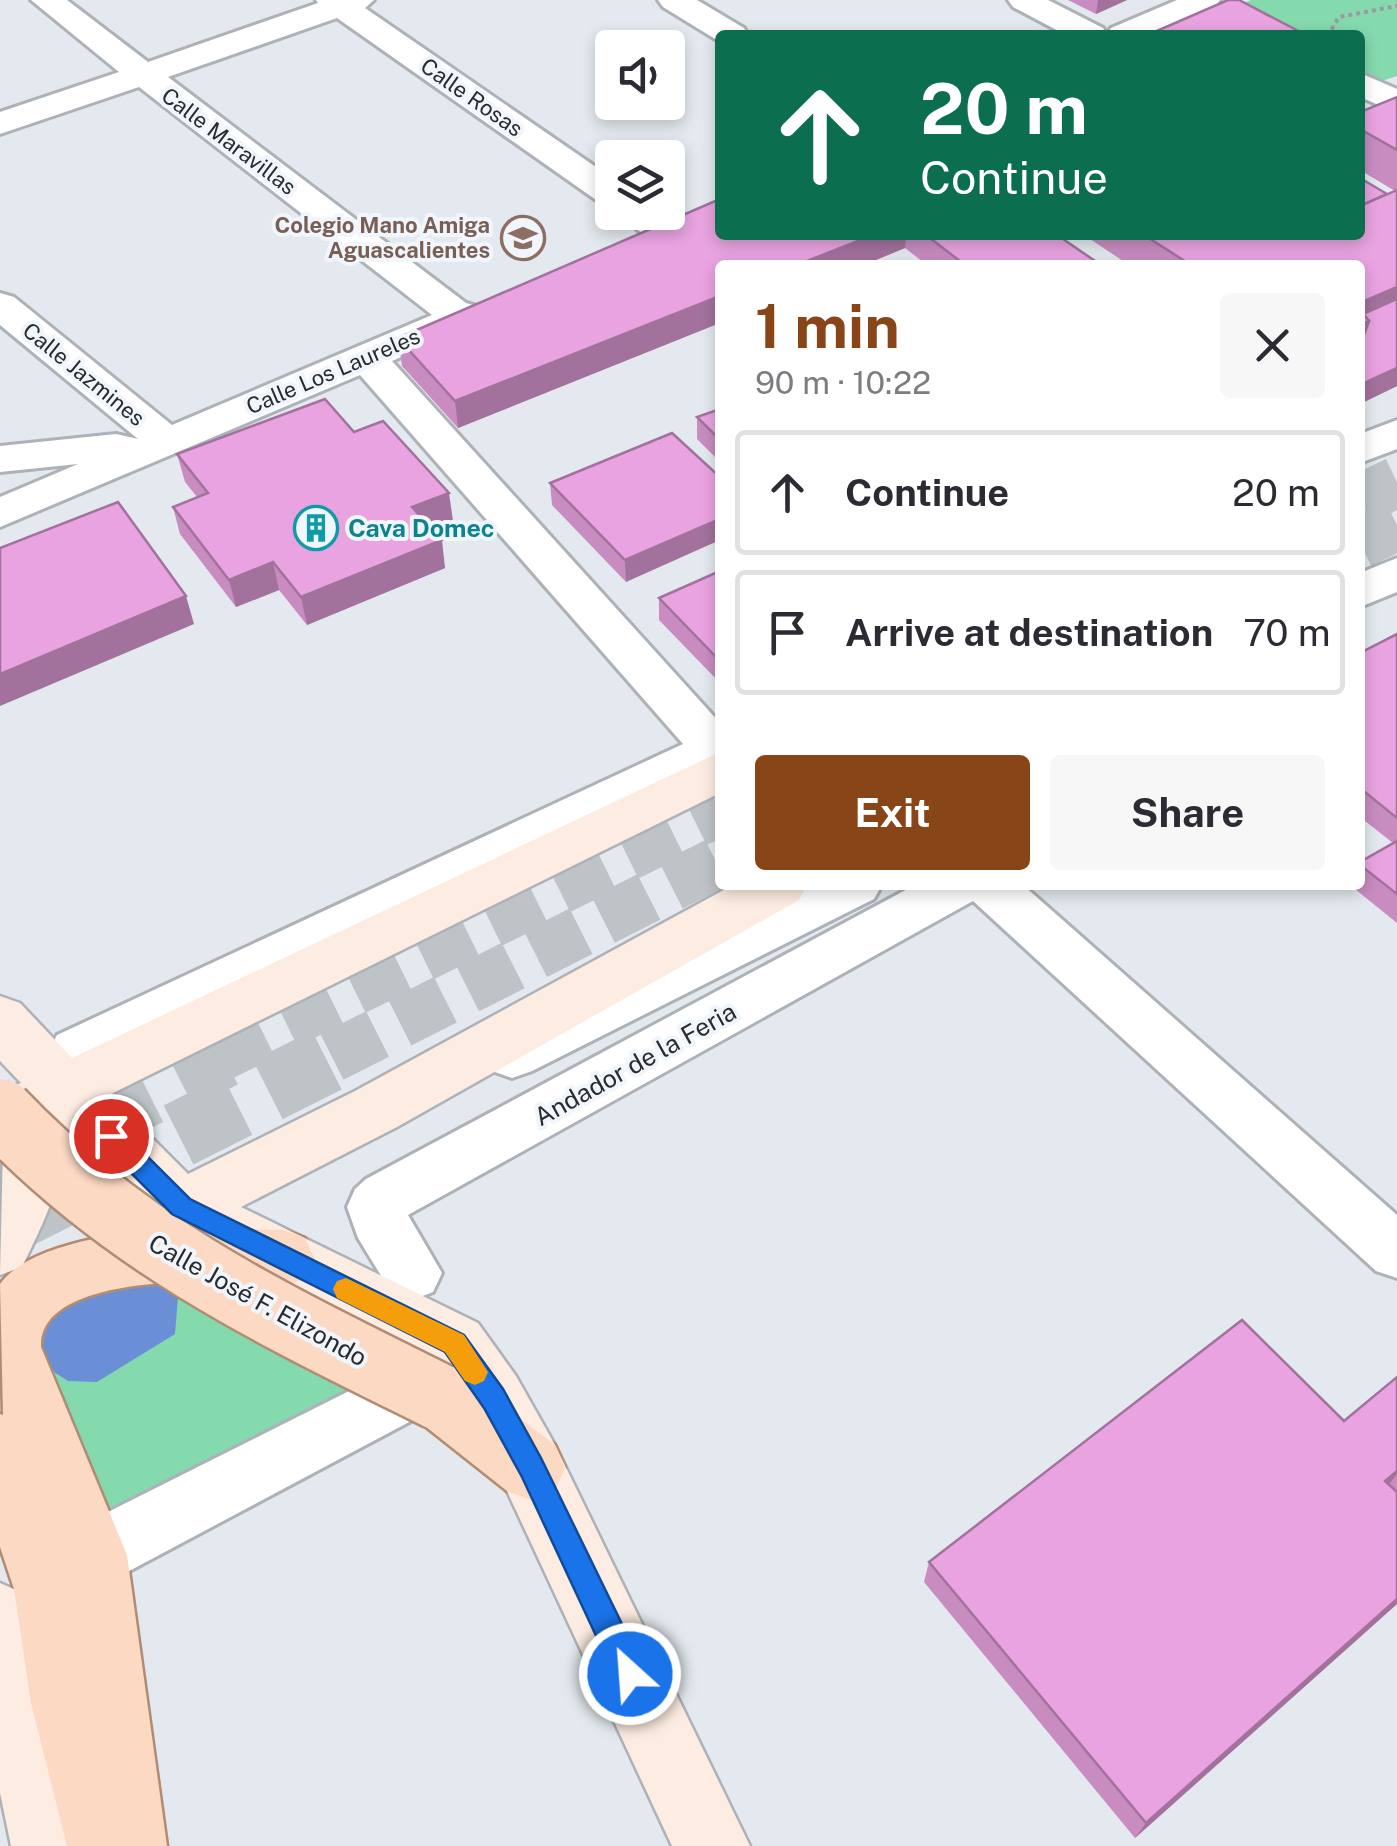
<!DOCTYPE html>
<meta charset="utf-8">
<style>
:root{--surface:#fff;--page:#f7f7f7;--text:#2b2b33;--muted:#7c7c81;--line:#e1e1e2;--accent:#884517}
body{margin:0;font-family:"Public Sans",sans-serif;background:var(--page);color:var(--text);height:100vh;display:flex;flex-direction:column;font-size:38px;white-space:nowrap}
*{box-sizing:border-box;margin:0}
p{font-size:32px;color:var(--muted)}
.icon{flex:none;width:55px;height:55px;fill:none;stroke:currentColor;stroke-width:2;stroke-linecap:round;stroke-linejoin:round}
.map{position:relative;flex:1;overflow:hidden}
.details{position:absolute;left:715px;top:260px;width:650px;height:630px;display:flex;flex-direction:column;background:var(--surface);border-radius:10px;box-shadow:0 5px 15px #0003}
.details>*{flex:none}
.top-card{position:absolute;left:715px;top:30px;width:650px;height:210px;border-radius:10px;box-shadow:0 5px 15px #0003;background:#0b6e4f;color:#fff;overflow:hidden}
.fabs{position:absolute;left:595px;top:30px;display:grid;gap:20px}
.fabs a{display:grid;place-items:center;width:90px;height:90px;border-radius:10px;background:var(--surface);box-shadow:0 5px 15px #0003;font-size:50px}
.pin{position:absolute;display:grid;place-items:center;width:85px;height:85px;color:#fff;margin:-42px;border:5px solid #fff;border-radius:50%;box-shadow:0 2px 10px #0007}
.me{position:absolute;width:110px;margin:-55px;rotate:334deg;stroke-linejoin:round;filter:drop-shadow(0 0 8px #0008)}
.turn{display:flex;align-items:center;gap:35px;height:210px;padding:0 40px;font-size:45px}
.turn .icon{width:130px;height:130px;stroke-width:2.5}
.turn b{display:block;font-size:70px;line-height:85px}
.round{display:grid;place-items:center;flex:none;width:105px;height:105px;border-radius:10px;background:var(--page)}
.summary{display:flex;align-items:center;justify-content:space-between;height:170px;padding:0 40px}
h1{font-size:60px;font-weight:700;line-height:75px;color:var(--accent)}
.primary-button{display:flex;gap:20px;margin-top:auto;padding:20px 40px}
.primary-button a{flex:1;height:115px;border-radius:10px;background:var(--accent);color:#fff;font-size:40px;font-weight:700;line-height:115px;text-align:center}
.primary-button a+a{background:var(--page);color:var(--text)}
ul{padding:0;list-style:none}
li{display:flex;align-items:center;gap:30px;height:125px;margin:0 20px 15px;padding:0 20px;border:5px solid var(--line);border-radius:10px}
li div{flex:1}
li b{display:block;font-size:38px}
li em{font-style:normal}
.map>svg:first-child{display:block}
.green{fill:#84daad}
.water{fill:#6b8fd6}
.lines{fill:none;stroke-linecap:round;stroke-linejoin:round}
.primary-tunnel-far1{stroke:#bec3c7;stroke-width:51;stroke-dasharray:51 25;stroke-linecap:butt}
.primary-tunnel{stroke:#bec3c7;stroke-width:66;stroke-dasharray:66 34;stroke-linecap:butt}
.street-casing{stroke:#acb2b7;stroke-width:6}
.secondary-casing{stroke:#acb2b7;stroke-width:5}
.primary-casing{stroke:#b08c74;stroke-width:5}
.path{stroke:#979b9f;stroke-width:4;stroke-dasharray:4 4;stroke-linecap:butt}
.street{fill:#fff;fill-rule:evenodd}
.secondary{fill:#fdece1;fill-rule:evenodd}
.primary{fill:#fbd9c2;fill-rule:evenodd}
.primary-bridge-casing{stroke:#b08c74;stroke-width:71;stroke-linecap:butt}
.primary-bridge{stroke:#fbd9c2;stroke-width:66}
.wall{fill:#c88cc1}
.shaded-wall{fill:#a2729d}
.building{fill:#e8a3e0;stroke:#a2729d;stroke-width:2.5}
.route{fill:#1a73e8;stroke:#114b97;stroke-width:2.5}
.slow{fill:#f59e0b}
.labels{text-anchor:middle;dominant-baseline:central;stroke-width:8;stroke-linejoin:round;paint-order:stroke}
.far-street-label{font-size:22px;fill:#292b2d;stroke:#f0f6fb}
.far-education-label{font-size:22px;font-weight:bold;fill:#785e54;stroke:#f0f6fb;text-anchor:end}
.culture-label{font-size:25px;font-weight:bold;fill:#0d838f;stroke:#f0f6fb;text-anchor:start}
.street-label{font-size:25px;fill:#292b2d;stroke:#f0f6fb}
</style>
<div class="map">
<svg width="1397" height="1846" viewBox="0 0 1397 1846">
<rect width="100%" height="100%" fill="#e3e9ee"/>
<g class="green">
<path d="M1251 0H1397V76L1373 84 1360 77V35H1283L1233 8Z"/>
<path d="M137 1266 418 1404 113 1562 44 1392 36 1314Z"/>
</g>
<path class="water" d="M152 1278 178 1297 175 1334 97 1382 68 1381 43 1365 40 1335C71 1288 100 1288 152 1278Z"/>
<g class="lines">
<g class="primary-tunnel-far1">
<path d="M1360 500 1397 482"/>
<path d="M1360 543 1397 525"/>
<path d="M218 1057 720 810"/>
<path d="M332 1057 720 861"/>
</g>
<g class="primary-tunnel">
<path d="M0 1167 223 1055"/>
<path d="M0 1225 337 1055"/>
</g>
<defs>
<g id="street">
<path d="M31 0H67L148 62 318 3 316 0H374L365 8 612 178V205L599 202 337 18 168 77 466 303 480 307 485 315 480 323 392 361 720 723V768L77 1074 57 1067 49 1051 57 1035 683 744 360 375 0 527V497L78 464 0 472V446L116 434 138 439 0 325V293L14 297 172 425 432 315 139 87 0 134V112L119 72Z"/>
<path d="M658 0H697L744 28 748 35H720V42L663 7Z"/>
<path d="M1008 0H1048L1103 28 1107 34 1111 28 1177 0H1220L1215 7 1151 35H1066L1013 7Z"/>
<path d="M1360 73 1397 89V113L1360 97Z"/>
<path d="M621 212H663L682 230 676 238C653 244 634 231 621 212Z"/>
<path d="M1397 420V449L1360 463V434Z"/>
<path d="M1397 558V592L1360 607V573Z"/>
<path d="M809 885H882L874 899 532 1071 512 1078 492 1071 484 1055 492 1039Z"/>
<path d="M915 885H1023L1397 1215V1278L1376 1271 973 901 408 1215 442 1273 433 1292 412 1300 391 1292 358 1238 347 1207 355 1189 366 1179Z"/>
<path d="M389 1371 411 1379 421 1400 411 1421 116 1578 92 1588 68 1578 59 1555 68 1532Z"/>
</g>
<g id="secondary">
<path d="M720 752V793L109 1095 188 1174 355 1091 733 885H807L799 900 397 1127 241 1207 478 1323 516 1376 555 1445 750 1846H672L507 1491 470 1420 432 1365 181 1237 157 1246 135 1238 126 1219 135 1201 65 1129C66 1179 44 1222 22 1267L0 1275 4 1104 13 1086 21 1083 0 1061V996L20 1003 72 1058Z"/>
<path d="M0 1583 25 1594 36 1619 87 1846H11L0 1793Z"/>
</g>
<g id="primary">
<path d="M176 1227 283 1230 305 1238 314 1258 305 1278C299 1280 290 1285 283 1286 264 1288 241 1283 221 1282 175 1281 39 1282 41 1347L127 1555 167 1846H67L31 1703 14 1589 0 1547V1414L3 1415 0 1284C30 1242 128 1232 176 1227Z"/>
<path d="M439 1366 462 1375 555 1445 565 1468 555 1491 531 1500 507 1491 416 1419 406 1397 416 1375Z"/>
</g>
</defs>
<use href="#street" class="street-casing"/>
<use href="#secondary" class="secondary-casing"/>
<use href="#primary" class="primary-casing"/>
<path class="path" d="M1334 35 1330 32 1339 17 1397 6"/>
<use href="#street" class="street"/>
<use href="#secondary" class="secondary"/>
<use href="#primary" class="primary"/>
<defs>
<path id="primary-bridge" d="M0 1112C128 1247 276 1316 439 1397"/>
</defs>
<use href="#primary-bridge" class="primary-bridge-casing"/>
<use href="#primary-bridge" class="primary-bridge"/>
</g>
<g class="wall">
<path d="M1068 0H1127L1096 14Z"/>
<path d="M1397 97V386L1360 404V265H1129L1084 235H1360L1387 194 1395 191 1360 170V112Z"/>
<path d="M720 235H1057L1101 265H927L905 248 458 428 402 366 398 338Z"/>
<path d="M720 409V462L697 439V417Z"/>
<path d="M354 432 453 521 432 529 445 568 307 625 279 590 236 607 180 534 173 507 197 497 185 482 177 454Z"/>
<path d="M672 433 626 582 552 505 550 483Z"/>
<path d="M720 571V683L659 620V598Z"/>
<path d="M1397 634V923L1350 885H1360V862L1393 843 1360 817V653Z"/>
<path d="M1397 1377V1604L1135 1838 924 1582 929 1562 1344 1421Z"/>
</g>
<g class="shaded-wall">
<path d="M1098 0H1127L1096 14Z"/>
<path d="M873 235H906L905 248 864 265H797Z"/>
<path d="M1397 287V317L1360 350V303Z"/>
<path d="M720 296V323L458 428 455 401Z"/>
<path d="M1397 368V386L1360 404V385Z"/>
<path d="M449 493 453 521 416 535 412 507Z"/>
<path d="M720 519V540L626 582 625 560Z"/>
<path d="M442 540 445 568 307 625 301 597Z"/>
<path d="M273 562 279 590 236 607 229 580Z"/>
<path d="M186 596 194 624 0 706V674Z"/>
<path d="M1397 1471V1474L1387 1487 1385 1481Z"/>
<path d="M1397 1599V1604L1135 1838 1146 1823Z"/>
</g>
<g class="building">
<path d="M1228 0H1239L1306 35H1155L1152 33Z"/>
<path d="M1397 97V150L1360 129V112Z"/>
<path d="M1360 178 1387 194 1360 206Z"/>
<path d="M1397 190V287L1360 303V265H1191L1144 235H1360V206Z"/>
<path d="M720 199V235H873L797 265H720V296L455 401 398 338Z"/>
<path d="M926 235H1057L1101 265H965Z"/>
<path d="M1397 299V368L1360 385V337L1364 335 1369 321 1363 314Z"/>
<path d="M1360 310 1369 321 1360 325Z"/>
<path d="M325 399 354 432 383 421 449 493 412 507 442 540 301 597 273 562 229 580 173 507 208 493 177 454Z"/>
<path d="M720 409V440L697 417Z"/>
<path d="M672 433 720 477V519L625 560 550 483Z"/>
<path d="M118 502 186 596 0 674V548Z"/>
<path d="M720 571V661L659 598Z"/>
<path d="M1397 634V818L1360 788V653Z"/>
<path d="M1397 841V894L1360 865V862Z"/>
<path d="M1242 1320 1344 1421 1397 1377V1471L1385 1481 1397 1492V1599L1146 1823 929 1562Z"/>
</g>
<path class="route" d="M111 1126 120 1129 190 1199 464 1335 503 1389 541 1458 641 1663 645 1674 641 1685 630 1689 619 1685 522 1477 484 1408 445 1352 172 1214 102 1144 99 1136 102 1129Z"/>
<path class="slow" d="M346 1278 464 1335 488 1372 484 1381 475 1385 465 1381 445 1352 337 1298 333 1289 337 1281Z"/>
<defs>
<symbol id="school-ring" viewBox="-11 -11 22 22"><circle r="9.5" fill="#f0f6fb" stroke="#8d6e63" stroke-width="1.5"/><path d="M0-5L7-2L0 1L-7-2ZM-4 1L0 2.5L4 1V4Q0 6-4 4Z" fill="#8d6e63"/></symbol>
<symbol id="building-ring" viewBox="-11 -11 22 22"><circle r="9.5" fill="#f0f6fb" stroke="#0f9aa8" stroke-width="1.5"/><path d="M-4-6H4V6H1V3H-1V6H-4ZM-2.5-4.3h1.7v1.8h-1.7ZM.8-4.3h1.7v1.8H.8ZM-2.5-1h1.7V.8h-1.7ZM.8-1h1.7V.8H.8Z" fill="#0f9aa8"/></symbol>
</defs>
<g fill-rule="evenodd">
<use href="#school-ring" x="498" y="213" width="50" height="50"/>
<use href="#building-ring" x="291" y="503" width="50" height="50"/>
</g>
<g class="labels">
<g class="far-street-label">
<text transform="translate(472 97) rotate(35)">Calle Rosas</text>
<text transform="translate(229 141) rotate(37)">Calle Maravillas</text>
<text transform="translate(333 371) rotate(-23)">Calle Los Laureles</text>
<text transform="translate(84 374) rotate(39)">Calle Jazmines</text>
</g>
<g class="far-education-label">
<text x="490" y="225">Colegio Mano Amiga<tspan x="490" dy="25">Aguascalientes</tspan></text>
</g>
<g class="culture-label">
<text x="348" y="528">Cava Domec</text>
</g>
<g class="street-label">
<text transform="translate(635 1064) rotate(-29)">Andador de la Feria</text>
<text transform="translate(258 1300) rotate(29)">Calle José F. Elizondo</text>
</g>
</g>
</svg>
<div class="fabs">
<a><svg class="icon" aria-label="sound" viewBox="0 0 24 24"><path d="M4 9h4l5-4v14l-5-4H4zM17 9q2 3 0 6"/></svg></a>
<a><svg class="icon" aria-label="layers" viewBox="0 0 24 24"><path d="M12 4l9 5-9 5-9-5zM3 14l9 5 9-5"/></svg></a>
</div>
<div class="pin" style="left:111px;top:1136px;background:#d93025"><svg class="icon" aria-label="arrive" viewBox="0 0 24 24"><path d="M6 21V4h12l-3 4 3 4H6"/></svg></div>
<svg class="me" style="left:630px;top:1674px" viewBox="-20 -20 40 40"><circle r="17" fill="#1a73e8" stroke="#fff" stroke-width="3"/><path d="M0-11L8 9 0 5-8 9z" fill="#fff"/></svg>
<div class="top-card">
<div class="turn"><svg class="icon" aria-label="ahead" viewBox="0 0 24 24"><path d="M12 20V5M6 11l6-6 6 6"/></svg><div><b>20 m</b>Continue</div></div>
</div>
<section class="details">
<div class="summary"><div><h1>1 min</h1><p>90 m · 10:22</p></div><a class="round"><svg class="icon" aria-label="close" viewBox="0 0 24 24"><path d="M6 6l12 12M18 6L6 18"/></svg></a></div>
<ul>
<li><svg class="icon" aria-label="ahead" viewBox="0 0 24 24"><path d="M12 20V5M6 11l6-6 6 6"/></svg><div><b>Continue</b></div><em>20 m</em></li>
<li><svg class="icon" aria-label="arrive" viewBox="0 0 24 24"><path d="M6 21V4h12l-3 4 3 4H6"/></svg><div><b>Arrive at destination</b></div><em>70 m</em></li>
</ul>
<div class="primary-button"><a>Exit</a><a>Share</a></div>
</section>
</div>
